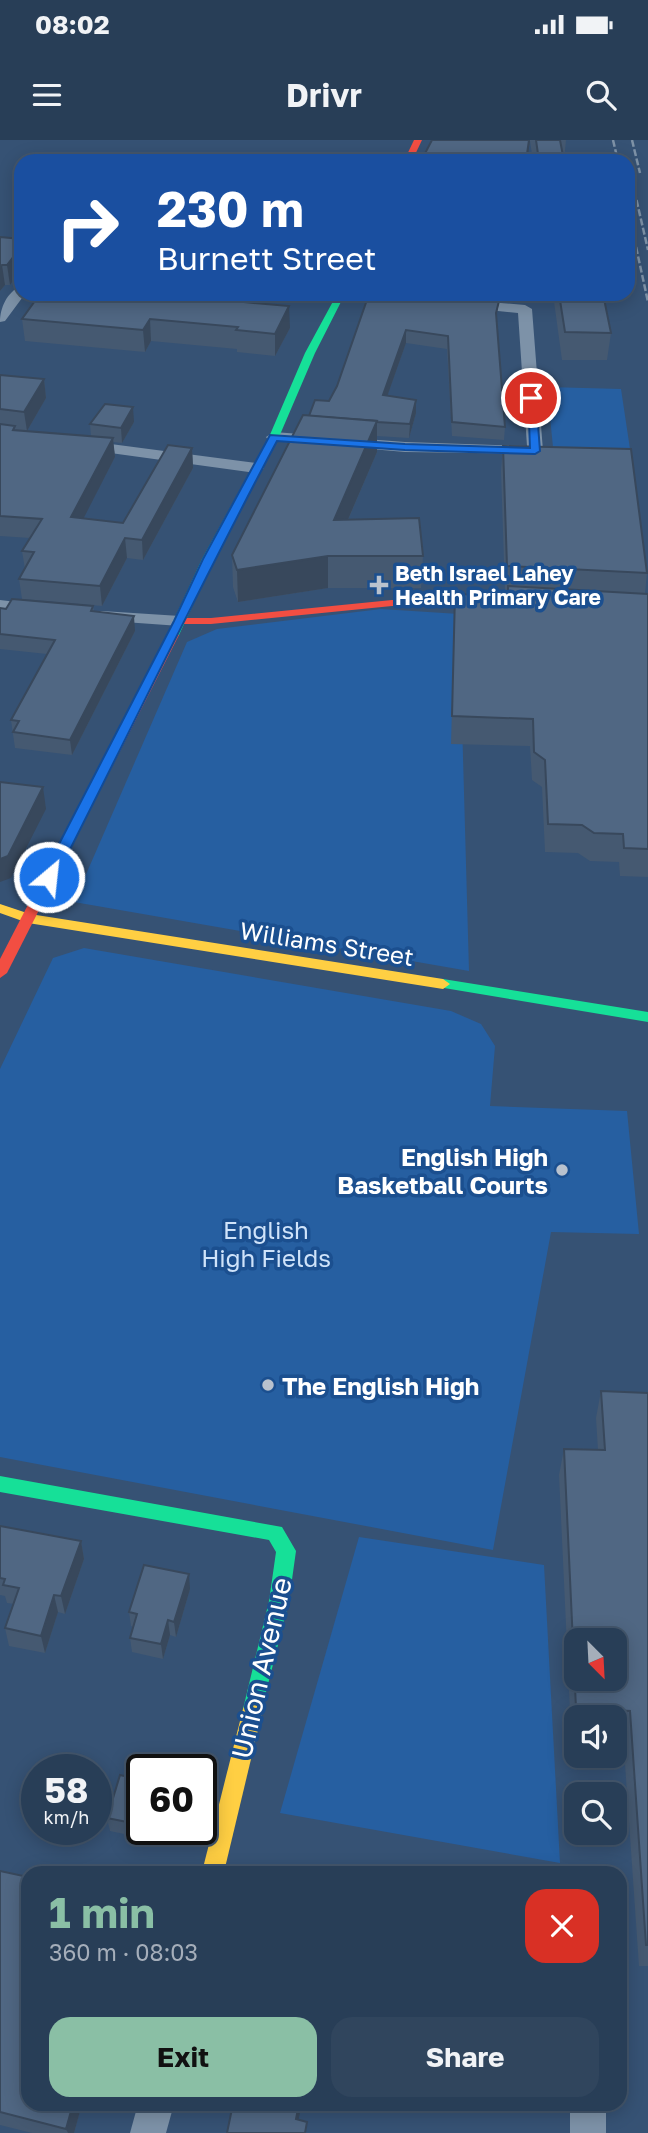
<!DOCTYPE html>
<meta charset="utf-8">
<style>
:root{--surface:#283e57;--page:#30455d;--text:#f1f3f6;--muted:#a5aeba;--line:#44576d;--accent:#8abfa5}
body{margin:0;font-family:"Golos Text",sans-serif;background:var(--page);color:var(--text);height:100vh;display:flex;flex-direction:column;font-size:26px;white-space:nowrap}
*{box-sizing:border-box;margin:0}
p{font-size:23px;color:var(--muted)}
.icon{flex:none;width:38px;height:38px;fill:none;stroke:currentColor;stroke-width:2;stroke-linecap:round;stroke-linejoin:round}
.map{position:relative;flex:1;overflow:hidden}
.drawer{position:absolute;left:21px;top:1726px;width:606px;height:245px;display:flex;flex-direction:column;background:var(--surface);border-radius:21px;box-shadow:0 4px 18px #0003,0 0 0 2px var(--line)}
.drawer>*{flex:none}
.banner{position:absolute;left:14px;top:14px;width:621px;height:147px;border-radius:21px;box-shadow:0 4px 18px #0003,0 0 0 2px var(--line);background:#1a4fa0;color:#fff;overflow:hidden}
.needle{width:46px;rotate:156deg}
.controls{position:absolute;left:564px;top:1488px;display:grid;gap:14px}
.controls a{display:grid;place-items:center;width:63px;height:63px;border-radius:14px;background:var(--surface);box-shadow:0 4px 18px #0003,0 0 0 2px var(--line);font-size:35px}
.speed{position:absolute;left:21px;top:1614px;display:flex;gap:14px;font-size:35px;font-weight:700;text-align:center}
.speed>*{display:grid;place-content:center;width:91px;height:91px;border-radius:50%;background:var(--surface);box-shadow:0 4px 18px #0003,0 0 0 2px var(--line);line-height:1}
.speed small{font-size:18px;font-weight:400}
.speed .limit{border:4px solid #111;border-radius:10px;background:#fff;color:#111}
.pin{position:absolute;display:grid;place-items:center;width:60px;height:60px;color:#fff;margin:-30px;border:4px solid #fff;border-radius:50%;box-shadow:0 2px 7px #0007}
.me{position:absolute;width:77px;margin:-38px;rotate:28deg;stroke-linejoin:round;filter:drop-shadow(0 0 5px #0008)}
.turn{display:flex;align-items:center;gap:24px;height:147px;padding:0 28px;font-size:32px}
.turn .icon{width:91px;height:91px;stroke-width:2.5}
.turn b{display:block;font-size:49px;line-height:60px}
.round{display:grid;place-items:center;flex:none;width:74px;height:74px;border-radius:21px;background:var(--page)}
.headline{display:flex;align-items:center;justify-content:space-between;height:119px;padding:0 28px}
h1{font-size:42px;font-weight:700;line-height:52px;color:var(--accent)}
.primary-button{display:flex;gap:14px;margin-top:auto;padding:14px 28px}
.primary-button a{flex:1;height:80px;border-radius:21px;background:var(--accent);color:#111;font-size:28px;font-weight:700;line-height:80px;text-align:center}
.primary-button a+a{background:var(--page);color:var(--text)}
.status{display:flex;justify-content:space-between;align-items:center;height:49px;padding:0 35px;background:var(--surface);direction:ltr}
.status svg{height:19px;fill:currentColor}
header{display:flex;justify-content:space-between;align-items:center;height:91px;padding:0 28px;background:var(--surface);font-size:32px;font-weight:700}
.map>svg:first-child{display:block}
.green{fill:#265fa1}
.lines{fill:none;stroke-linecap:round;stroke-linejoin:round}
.street{fill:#7d92a8;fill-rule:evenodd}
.fast{fill:#16e098;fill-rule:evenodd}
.slow{fill:#ffcf43;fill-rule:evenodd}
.jam{fill:#f24e42;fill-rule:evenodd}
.rail{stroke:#7e92a7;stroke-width:2.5;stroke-dasharray:7 2.5;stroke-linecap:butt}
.wall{fill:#455971}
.shaded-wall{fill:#38485c}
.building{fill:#506783;stroke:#38485c;stroke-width:2;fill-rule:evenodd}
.route{fill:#1a73e8;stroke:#114b97;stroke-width:2}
.poi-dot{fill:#b9c2ce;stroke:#1b4f8f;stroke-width:2.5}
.labels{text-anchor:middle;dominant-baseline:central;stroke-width:7;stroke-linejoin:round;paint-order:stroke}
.far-poi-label{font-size:21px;font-weight:bold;fill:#fff;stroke:#1b4f8f;text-anchor:start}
.street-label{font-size:24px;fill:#fff;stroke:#1b4f8f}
.poi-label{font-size:24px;font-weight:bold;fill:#fff;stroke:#1b4f8f;text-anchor:end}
.park-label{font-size:24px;fill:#cfe3fa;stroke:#1b4f8f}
.near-street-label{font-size:28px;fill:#fff;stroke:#1b4f8f}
</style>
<div class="status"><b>08:02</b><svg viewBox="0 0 49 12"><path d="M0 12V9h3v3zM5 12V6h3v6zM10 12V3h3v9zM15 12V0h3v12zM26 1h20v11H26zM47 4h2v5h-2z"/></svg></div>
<header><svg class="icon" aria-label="menu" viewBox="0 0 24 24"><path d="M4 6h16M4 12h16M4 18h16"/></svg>Drivr<svg class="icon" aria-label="search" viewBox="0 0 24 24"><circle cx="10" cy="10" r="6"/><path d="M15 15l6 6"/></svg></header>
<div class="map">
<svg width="648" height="1993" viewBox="0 0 648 1993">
<rect width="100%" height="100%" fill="#365274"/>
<g class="green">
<path d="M547 247 621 249 633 329 555 327Z"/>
<path d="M381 469 459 474 469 831 74 762 187 502 217 489Z"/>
<path d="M84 808 451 871 481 884 495 906 490 966 627 971 639 1094 551 1092 493 1410 0 1317V929L53 818Z"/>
<path d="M359 1397 544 1425 560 1723 280 1673Z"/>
</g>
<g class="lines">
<g class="street">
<path d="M21 146V154H25L5 181 0 182C0 168 7 152 21 146Z"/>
<path d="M334 154 400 155 407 159 400 163 340 159 335 158Z"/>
<path d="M464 160 525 165 532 169 543 311 541 314 405 312 268 300 266 297 274 292 405 302 527 306 518 173 459 167V161Z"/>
<path d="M80 300 256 323 264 328 256 333 74 308 72 305 74 302Z"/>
<path d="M0 460 41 465 50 470 41 475 0 470Z"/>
<path d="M102 471 180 476 189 481 180 486 96 480 93 476 96 472Z"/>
<path d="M138 1964H174L166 1993H130Z"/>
<rect x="570" y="1964" width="36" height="29"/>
</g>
<g class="fast">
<path d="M337 154H345L315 213 279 297 214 419 179 495 177 497H169L167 495 202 419 269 297 305 213Z"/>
<path d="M443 839 648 872V882L438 847 436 844Z"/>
<path d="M0 1336 282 1387 296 1411 289 1461 260 1576 253 1579 246 1576 243 1569 269 1461 276 1412 269 1400 0 1352Z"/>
</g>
<g class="slow">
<path d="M0 764 30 774 443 839 450 844 443 849 28 783 0 773Z"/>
<path d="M253 1559 260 1562 263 1569 224 1732H202L243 1569 246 1562Z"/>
</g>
<g class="jam">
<path d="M414 0H422L412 21H404Z"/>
<path d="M392 460H501L507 463 501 466H392L211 484H180L174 481 180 478H211Z"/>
<path d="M173 491 179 495 7 833 0 838V819L167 495Z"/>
</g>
<g class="rail">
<path d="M613 0 618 21"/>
<path d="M632 0 640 33"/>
<path d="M628 23 648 110"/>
<path d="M628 70 648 162"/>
</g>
</g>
<g class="wall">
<path d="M432 0H566L564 21H533L530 1 527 21H421Z"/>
<path d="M0 97 21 99V130L10 145H5L0 151Z"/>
<path d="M40 154H250V163L290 188 275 216 237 212V209L151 201 145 212 25 201 22 179Z"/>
<path d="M369 154 499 161 496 180 505 287 504 300 452 296 447 209 406 203 387 256 416 260V273L409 298 377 296V312L348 380 423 416 421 448H328L238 462 233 447 232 415 309 276 329 261 337 246Z"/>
<path d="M407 154H502L501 161Z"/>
<path d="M553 154H603L611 193 607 220H562Z"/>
<path d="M0 235 44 239 46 258 27 291 91 296 90 284 134 282 122 303 113 302 115 317 83 378 123 383 192 308 193 328 143 420 127 418 102 466 22 459 19 439 25 429 22 411 30 398 0 396Z"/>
<path d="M503 306 647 433 645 453 648 454V737L620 736 619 722 590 721 578 713 545 712 542 647 532 640 530 606 451 604 455 454 507 456V452H505L501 331Z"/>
<path d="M93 466 94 471 135 491 72 615 15 608 11 580 47 514 0 509V468Z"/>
<path d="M601 1251 648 1253V1826H639L623 1595 614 1594V1577H576V1592H571L559 1335 564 1309 598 1310 596 1278Z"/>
<path d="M0 1386 81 1401 84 1419 65 1474 58 1472 45 1513 9 1506 5 1488 14 1464 7 1463 5 1456 0 1455Z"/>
<path d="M190 1449 176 1497 170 1495 163 1519 132 1512 130 1498 133 1487 131 1486 129 1472Z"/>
<path d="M142 1640V1689H165L162 1702 110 1691 107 1678Z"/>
<path d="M0 1731 28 1964H82L74 1993H32L0 1985Z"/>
</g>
<g class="shaded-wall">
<path d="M529 0H530L527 21H526Z"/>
<path d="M21 107V130L10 145 7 125Z"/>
<path d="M2 125 5 145 0 151V128Z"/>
<path d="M248 154H250V173L243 162Z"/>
<path d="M289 166 290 188 275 216V194Z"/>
<path d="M150 179 151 201 145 212 143 190Z"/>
<path d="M406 190V203L383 268V255Z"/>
<path d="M44 239 46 258 27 291 24 272Z"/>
<path d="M416 260V273L409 298 410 284Z"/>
<path d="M133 267 134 282 122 303 121 288Z"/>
<path d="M377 281V312L334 412V380Z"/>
<path d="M113 298 115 317 74 397 71 377Z"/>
<path d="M192 308 193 328 143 420 142 400Z"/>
<path d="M125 398 127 418 102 466 100 446Z"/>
<path d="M328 416V448L238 462 237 430Z"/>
<path d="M134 476 135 491 72 615 70 600Z"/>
<path d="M43 647 46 669 11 738 0 742V719Z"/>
<path d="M81 1401 84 1419 65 1474 61 1456Z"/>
<path d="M189 1434 190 1449 176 1497 174 1482Z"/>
<path d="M54 1455 58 1472 45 1513 41 1496Z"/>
<path d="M168 1480 170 1495 163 1519 161 1504Z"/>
<path d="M160 1689H165L162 1702Z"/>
<path d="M73 1964H82L74 1993H68L66 1989Z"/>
<path d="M299 1964H302L296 1991V1979Z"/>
</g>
<g class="building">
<path d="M432 0H529L526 21H421Z"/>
<path d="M536 0H560L564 21H539Z"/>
<path d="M0 97 21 99V107L7 125H2L0 128Z"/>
<path d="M40 154H248L243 162 289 166 275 194 236 190 238 187 150 179 143 190 22 179Z"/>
<path d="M369 154H403L499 161 496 173 505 287 452 282 448 196 406 190 383 255 416 260 410 284 377 282V281L309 276 315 260 329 261 337 246Z"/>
<path d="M559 154H603L611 193 565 192Z"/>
<path d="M0 235 44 239 24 272 0 269Z"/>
<path d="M105 264 133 267 121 288 90 284Z"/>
<path d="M303 275 377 281 334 380 419 378 423 416H328L237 430 232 415Z"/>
<path d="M0 284 15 286 13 290 113 298 71 377 123 383 168 305 192 308 142 400 125 398 100 446 19 439 34 412 22 411 42 379 0 376Z"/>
<path d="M503 306 631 309 647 433 507 426Z"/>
<path d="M508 446 648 454V709L624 708 623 694 594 693 582 685 548 684 545 620 534 612 533 579 452 576 455 454 508 456Z"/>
<path d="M12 459 93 466 91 471 134 476 70 600 13 592 19 581 11 580 55 500 0 494V468L6 469Z"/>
<path d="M0 642 43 647 8 716 0 719Z"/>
<path d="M601 1251 648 1253V1805H646L630 1571 576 1568 564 1309 605 1310ZM576 1500H614V1538H576Z"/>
<path d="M0 1386 81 1401 61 1456 54 1455 41 1496 5 1488 19 1448 3 1445 5 1439 0 1438Z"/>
<path d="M144 1425 189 1434 174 1482 168 1480 161 1504 130 1498 137 1474 129 1472Z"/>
<path d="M120 1635 142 1640V1685L107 1678Z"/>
<path d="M60 1729 79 1732H59Z"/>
<path d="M0 1731 28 1737V1964H73L66 1989 0 1972Z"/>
<path d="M233 1964H299L296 1979 307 1982 305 1993H227Z"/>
</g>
<path class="route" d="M528 255 536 258 540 311 535 314 405 310 277 301C200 445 130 592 56 737L49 742 44 740 42 737 174 481 203 419 270 295 405 304 530 308Z"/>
<g class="poi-dot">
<path d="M375.5 434.5h7v7h7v7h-7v7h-7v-7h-7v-7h7z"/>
<circle cx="562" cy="1030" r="7"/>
<circle cx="268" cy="1245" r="7"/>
</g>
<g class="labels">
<g class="far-poi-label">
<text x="395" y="433">Beth Israel Lahey<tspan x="395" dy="24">Health Primary Care</tspan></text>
</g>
<g class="street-label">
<text transform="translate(327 803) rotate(9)">Williams Street</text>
</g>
<g class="poi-label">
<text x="548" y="1016">English High<tspan x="548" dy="28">Basketball Courts</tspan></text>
<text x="282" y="1245" text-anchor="start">The English High</text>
</g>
<g class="park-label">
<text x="266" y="1089">English<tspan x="266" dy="28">High Fields</tspan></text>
</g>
<g class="near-street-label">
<text transform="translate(261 1528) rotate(-77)">Union Avenue</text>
</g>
</g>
</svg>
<div class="controls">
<a><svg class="needle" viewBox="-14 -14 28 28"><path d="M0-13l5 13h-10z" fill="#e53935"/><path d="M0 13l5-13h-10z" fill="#a5aeba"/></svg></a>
<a><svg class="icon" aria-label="sound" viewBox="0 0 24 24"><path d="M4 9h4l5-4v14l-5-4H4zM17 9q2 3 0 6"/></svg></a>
<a><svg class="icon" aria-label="search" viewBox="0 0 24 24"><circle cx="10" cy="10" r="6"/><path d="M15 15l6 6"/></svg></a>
</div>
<div class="speed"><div>58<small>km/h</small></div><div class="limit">60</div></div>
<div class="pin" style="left:531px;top:258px;background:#d93025"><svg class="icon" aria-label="arrive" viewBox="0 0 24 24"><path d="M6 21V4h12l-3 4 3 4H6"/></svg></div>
<svg class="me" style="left:49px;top:737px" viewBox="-20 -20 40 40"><circle r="17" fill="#1a73e8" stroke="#fff" stroke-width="3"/><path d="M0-11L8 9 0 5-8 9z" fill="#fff"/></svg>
<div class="banner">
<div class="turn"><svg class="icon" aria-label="right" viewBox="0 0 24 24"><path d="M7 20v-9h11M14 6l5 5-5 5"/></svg><div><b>230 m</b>Burnett Street</div></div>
</div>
<section class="drawer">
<div class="headline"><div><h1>1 min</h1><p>360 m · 08:03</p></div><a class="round" style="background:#d93025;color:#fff"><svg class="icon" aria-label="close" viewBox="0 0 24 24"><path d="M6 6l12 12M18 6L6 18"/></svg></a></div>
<div class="primary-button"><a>Exit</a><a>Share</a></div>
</section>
</div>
